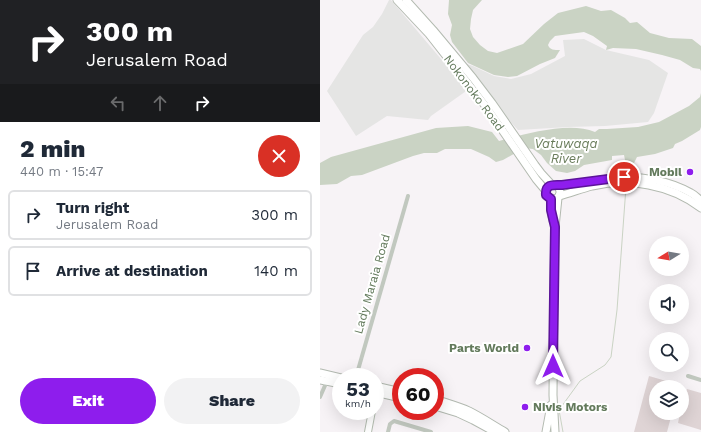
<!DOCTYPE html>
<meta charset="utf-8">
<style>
:root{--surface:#fff;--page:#f2f2f3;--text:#1f2937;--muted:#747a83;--line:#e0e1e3;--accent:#8e1ded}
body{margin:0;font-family:"Work Sans",sans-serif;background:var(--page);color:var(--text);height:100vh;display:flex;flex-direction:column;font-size:15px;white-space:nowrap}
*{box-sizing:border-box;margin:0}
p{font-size:13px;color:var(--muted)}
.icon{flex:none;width:22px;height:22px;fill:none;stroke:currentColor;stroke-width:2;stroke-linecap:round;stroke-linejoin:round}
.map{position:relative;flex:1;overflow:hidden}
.drawer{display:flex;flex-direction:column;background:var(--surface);width:320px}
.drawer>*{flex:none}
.banner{background:#202124;color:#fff;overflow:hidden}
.needle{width:26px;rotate:259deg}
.buttons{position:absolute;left:329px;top:236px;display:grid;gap:8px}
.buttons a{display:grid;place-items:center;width:40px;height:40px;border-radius:50%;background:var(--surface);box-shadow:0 4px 16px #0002;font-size:20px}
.speed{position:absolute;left:12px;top:368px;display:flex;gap:8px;font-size:20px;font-weight:700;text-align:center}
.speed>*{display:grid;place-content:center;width:52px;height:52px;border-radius:50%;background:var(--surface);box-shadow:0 4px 16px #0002;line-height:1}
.speed small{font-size:10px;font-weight:400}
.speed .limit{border:6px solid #d22;background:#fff;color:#111}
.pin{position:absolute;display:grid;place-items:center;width:34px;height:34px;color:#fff;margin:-17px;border:2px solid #fff;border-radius:50%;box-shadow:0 1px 4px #0007}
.me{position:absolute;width:44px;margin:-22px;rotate:0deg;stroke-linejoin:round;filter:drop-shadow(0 0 3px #0008)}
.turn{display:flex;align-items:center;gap:14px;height:84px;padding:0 20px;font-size:18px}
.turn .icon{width:52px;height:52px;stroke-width:2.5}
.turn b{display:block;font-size:28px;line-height:34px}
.lanes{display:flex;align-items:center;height:38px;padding:0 20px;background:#0003;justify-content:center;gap:20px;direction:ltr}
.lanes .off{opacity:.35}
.round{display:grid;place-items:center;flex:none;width:42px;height:42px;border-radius:21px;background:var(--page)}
.overview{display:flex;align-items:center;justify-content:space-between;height:68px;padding:0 20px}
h1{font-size:24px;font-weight:800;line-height:30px}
.action{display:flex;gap:8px;margin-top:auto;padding:8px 20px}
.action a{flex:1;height:46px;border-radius:24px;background:var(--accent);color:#fff;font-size:16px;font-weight:800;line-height:46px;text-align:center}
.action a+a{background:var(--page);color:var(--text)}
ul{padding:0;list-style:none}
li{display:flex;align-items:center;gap:12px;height:50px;margin:0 8px 6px;padding:0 12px;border:2px solid var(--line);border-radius:6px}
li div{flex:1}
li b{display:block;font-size:15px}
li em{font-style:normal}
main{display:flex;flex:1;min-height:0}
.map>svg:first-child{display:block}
.built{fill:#e5e5e4}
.green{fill:#dfd4d5}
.water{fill:#cad3c4}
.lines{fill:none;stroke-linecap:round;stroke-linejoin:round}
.stream{stroke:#cad3c4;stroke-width:1}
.secondary-casing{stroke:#b4bdb1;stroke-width:8}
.primary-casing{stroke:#b3bab0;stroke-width:9}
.trunk-casing{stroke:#b2b9b0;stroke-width:9}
.minor{stroke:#c1c8bf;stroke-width:4}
.secondary{stroke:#fff;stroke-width:6}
.primary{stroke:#fff;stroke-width:7}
.trunk{stroke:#fff;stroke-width:7}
.route-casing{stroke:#5c139a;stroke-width:10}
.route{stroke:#8e1ded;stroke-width:7}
.poi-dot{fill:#8e1ded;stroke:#fff;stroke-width:1.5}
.labels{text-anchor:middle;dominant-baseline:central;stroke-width:4;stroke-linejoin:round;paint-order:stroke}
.street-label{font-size:12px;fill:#637a5c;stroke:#fff}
.poi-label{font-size:12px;font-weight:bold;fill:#637a5c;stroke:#fff;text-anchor:end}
.water-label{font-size:13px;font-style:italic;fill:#697c5a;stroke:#fff}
</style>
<main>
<section class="drawer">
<div class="banner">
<div class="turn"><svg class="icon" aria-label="right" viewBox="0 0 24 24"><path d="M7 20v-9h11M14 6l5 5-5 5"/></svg><div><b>300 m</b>Jerusalem Road</div></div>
<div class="lanes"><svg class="icon off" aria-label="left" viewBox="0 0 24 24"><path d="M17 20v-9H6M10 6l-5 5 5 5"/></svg><svg class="icon off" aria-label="ahead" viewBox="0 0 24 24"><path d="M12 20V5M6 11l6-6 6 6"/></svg><svg class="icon" aria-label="right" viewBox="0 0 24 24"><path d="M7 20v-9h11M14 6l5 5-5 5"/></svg></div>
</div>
<div class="overview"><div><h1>2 min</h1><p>440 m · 15:47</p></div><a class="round" style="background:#d93025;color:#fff"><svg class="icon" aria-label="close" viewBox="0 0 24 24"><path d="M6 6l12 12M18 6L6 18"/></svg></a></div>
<ul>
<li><svg class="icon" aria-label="right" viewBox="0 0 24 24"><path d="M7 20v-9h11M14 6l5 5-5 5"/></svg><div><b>Turn right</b><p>Jerusalem Road</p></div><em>300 m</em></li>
<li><svg class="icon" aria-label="arrive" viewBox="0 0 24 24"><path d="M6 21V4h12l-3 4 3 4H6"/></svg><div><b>Arrive at destination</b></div><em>140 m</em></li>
</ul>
<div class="action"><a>Exit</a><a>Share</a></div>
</section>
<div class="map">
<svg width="381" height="432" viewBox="0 0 381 432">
<rect width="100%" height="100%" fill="#f7f3f6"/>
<path class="built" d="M69 0H71L132 72 147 64 153 66 174 76 191 79 211 74 245 56 243 40 264 39 286 50 329 60 348 73 334 113 328 122 285 126 248 127 198 130 156 84 111 116 108 120 67 116 36 136 7 91 43 35 53 27 62 14Z"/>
<g class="green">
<path d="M329 376 360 385V387H336V413H352L347 432H314Z"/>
<path d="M367 389 381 393V430L358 423 360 413H362V407Z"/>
</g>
<g class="water">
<path d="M129 0H162L153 10 151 19 150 29 153 37 160 45 168 51 177 53 203 44 224 24 238 13 266 6 281 11 291 10 305 18 310 23 317 22 330 33 349 38 372 39 381 46V71L380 69 373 68 360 60 342 55 316 49 293 48 286 50 287 46 273 36 264 32 235 36 230 41 228 45C230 50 234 50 240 50L235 58 220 64 197 76 188 77 174 75 148 63 132 42 130 35 132 25 128 14Z"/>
<path d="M381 93V127L380 130 362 141 355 144 353 148 335 154 317 157 311 169 307 170 304 155 292 156V160L264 165 255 171 247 173 236 171 227 163 221 155 213 149 204 148 183 160 176 162 169 157 151 149H125L117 153H104L93 156 42 175 31 176 17 184 0 185V163L11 157 116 128 148 126 172 132 179 141C206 134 249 121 275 132L279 129H287L318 127 339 122 369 106 380 97Z"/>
</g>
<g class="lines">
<g class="stream">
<path d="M307 173V170"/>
<path d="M243 432 239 410 260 381 285 365 291 357 297 310 306 187"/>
</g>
<defs>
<path id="secondary" d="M48 432 52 411"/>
<g id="primary">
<path d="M77 0 109 34 167 108 216 179 226 191"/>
<path d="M86 0 113 30 153 78 172 103 215 165 221 173 232 185"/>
<circle cx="233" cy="192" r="7"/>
<path d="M234 185C255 185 275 180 296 178 320 175 350 181 371 193 375 195 378 198 381 201"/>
<path d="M239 196C250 193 261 189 272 186 309 178 350 184 381 208"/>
<path d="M231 199V210L233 221"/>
<path d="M226 432 231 405"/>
<path d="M235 432 233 395 234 279 235 227 238 198"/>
</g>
<g id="trunk">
<path d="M0 373 21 378"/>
<path d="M0 380 21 384"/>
<path d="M55 386 81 392"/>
<path d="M55 392 81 398"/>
<path d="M115 399C126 403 138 406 149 411 161 417 173 425 185 432"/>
<path d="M115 406 138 413 153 420 175 432"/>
</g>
</defs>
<use href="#secondary" class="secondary-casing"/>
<use href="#primary" class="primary-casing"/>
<use href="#trunk" class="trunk-casing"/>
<g class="minor">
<path d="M368 376 381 380"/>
<path d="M36 377 88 196"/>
<path d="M0 397 7 381"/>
<path d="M68 432 70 424 74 421 111 432"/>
</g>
<use href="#secondary" class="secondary"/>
<use href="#primary" class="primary"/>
<use href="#trunk" class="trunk"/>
</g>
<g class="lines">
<defs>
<path id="route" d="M233 366 235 227 231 210V199L226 195C225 183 234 185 242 185L304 177"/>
</defs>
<use href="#route" class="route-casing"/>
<use href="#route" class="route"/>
</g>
<g class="poi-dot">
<circle cx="370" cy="172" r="4"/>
<circle cx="207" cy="348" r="4"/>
<circle cx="205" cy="407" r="4"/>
</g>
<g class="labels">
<g class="street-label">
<text transform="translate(154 93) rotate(53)">Nokonoko Road</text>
<text transform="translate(52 284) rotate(-74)">Lady Maraia Road</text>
</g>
<g class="poi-label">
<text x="362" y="172">Mobil</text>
<text x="199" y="348">Parts World</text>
<text x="213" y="407" text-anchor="start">Nivis Motors</text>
</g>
<g class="water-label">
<text x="246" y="143">Vatuwaqa<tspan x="246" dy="15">River</tspan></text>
</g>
</g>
</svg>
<div class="buttons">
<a><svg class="needle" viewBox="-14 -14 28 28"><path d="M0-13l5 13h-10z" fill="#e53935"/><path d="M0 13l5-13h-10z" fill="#747a83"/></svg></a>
<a><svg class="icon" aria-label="sound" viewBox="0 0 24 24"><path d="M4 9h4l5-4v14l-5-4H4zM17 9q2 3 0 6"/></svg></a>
<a><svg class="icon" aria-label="search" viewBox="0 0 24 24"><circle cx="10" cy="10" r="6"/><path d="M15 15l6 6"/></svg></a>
<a><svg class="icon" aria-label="layers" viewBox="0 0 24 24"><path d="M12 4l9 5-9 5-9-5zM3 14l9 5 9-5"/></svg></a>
</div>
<div class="speed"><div>53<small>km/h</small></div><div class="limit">60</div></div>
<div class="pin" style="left:304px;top:177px;background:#d93025"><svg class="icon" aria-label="arrive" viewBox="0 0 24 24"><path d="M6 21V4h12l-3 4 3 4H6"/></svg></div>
<svg class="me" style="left:233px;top:366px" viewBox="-20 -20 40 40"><path d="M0-17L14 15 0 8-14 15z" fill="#8e1ded" stroke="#fff" stroke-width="4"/></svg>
</div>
</main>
